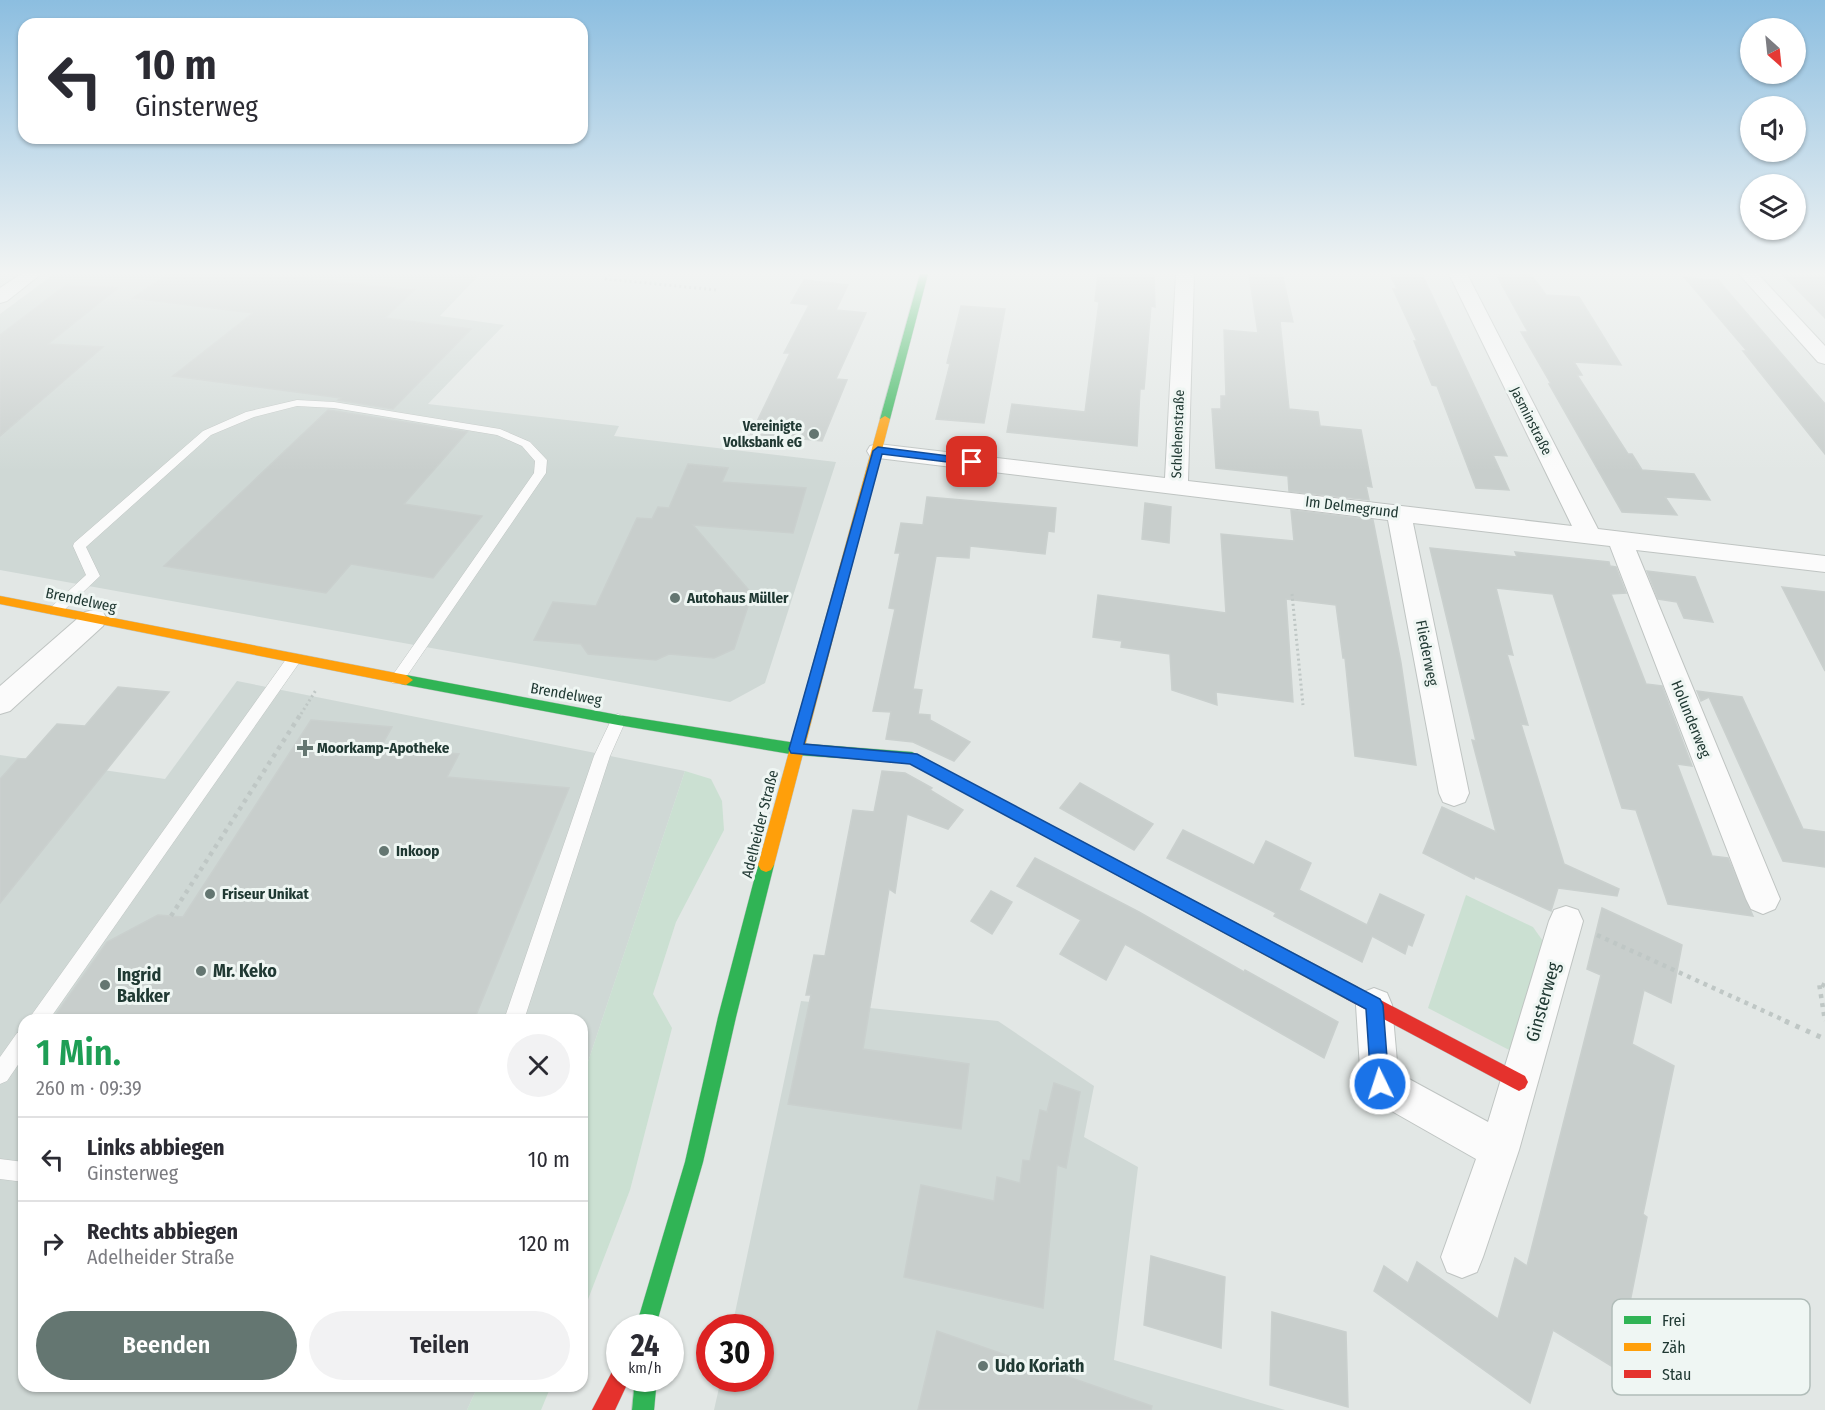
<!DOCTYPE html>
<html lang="de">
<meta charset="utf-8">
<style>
:root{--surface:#fff;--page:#f2f2f3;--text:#2b2b33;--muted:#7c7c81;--line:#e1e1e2;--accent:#647671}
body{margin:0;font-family:"Fira Sans Condensed",sans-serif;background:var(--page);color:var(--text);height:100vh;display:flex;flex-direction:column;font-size:22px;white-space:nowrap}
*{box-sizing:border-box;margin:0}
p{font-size:20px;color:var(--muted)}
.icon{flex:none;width:33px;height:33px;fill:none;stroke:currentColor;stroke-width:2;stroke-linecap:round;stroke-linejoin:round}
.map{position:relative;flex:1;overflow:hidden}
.panel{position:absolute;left:18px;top:1014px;width:570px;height:378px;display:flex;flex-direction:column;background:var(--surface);border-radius:18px;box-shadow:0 2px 4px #0004}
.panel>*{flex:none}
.banner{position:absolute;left:18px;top:18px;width:570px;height:126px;border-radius:18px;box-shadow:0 2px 4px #0004;background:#fff;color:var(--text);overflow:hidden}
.needle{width:39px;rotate:153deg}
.fabs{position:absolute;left:1740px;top:18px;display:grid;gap:12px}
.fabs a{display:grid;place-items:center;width:66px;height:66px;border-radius:50%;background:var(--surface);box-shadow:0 2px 4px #0004;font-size:30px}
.speed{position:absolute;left:606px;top:1314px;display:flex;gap:12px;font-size:30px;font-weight:700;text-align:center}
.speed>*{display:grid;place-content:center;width:78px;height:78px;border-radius:50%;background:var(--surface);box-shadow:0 2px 4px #0004;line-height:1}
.speed small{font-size:15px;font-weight:400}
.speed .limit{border:9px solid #d22;background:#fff;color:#111}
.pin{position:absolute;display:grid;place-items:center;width:51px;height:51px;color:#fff;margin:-26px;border-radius:12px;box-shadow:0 3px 9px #0006}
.me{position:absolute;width:66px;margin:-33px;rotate:356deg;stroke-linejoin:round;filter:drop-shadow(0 0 4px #0008)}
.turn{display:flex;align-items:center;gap:21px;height:126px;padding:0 18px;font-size:27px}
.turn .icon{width:78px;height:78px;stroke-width:2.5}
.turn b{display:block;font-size:42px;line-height:51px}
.round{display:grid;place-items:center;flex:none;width:63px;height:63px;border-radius:32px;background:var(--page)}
.summary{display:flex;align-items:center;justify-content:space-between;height:102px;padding:0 18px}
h1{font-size:36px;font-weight:600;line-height:45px;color:#1e9e55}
.cta{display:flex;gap:12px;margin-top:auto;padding:12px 18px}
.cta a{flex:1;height:69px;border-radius:36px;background:var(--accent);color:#fff;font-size:24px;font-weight:600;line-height:69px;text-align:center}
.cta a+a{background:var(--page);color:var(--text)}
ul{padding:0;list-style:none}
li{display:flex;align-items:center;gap:18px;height:84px;padding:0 18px;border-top:2px solid var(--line)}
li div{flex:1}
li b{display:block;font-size:22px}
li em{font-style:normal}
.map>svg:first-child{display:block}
.built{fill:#cfd8d5}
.green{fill:#cbe0d2}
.building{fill:#c8cecc;stroke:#cad0ce;stroke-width:1.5}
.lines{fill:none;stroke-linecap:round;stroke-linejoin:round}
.lane-casing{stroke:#bfc4c2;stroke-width:1}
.street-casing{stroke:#bfc4c2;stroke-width:2}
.fast-casing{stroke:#bdc5c2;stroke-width:1}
.slow-casing{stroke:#bdc5c2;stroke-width:1}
.jam-casing{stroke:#bdc5c2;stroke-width:1}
.path-far2{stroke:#bfc7c5;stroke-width:3;stroke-dasharray:2 3;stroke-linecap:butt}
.path-far1{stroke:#bfc7c5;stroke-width:4.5;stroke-dasharray:4 5;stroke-linecap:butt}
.path{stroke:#bfc7c5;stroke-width:5;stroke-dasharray:4.5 7;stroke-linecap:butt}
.lane{fill:#fbfbfb;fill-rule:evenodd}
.street{fill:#fbfbfb;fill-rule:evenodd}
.fast{fill:#30b455;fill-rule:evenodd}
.slow{fill:#ff9f0a;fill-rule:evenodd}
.jam{fill:#e5322d;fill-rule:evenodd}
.route{fill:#1a73e8;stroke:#114b97;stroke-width:1.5}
.poi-dot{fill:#647671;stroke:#eff6f3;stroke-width:2}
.labels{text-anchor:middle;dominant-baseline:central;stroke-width:6;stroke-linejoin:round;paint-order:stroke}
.far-street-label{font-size:14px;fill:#203933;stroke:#eff6f3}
.far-poi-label{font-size:14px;font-weight:bold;fill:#203933;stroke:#eff6f3;text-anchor:end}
.street-label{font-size:15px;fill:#203933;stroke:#eff6f3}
.poi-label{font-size:15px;font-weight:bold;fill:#203933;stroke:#eff6f3;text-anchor:start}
.near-poi-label{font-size:18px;font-weight:bold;fill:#203933;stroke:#eff6f3;text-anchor:start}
.near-street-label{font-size:18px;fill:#203933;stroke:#eff6f3}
.key{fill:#eff6f3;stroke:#b1bdb9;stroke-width:1.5}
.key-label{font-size:16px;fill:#203933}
</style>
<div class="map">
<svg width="1825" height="1410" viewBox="0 0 1825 1410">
<rect width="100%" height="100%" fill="#e2e7e5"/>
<g class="built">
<path d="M54 274H480L440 316 504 325 428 404 619 426 614 436 836 462 765 683 730 702 0 570V314Z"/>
<path d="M237 681 685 771 582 1080V1020H24V1386H478L467 1410H0V755L165 779Z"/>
<path d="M801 1001 998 1021 1094 1086 1084 1137 1138 1167 1114 1360 1285 1410H714L721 1379 760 1378V1328L732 1327Z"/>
</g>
<g class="green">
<path d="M685 771 711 779 722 801 724 830 676 922 653 994 672 1028 630 1190 582 1315V1080Z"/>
<path d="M1466 895 1533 927 1545 944 1515 1053 1428 1008Z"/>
<path d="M478 1386H551L541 1410H467Z"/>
</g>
<g class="building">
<path d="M168 274H262L414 290 385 318 471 329 393 409 338 400 341 398 173 376 253 313 133 298Z"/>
<path d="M1098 274H1154L1155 307 1151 306 1144 389H1140L1137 446 1007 432 1012 404 1085 412 1099 302 1095 301Z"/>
<path d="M1249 274H1282L1293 322 1280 321 1289 409 1318 412 1320 426 1361 430 1372 487 1366 486 1369 500 1289 491 1288 476 1216 468 1212 409H1221V396H1226L1224 330 1258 333Z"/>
<path d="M1390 274H1422L1507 456 1493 455 1509 490 1476 488 1437 386 1432 385 1414 341H1417L1393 289H1397Z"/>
<path d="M1496 274H1531L1546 295 1579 297 1621 365 1574 362 1582 375H1577L1628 454H1632L1642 470 1694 474 1710 500 1665 497 1677 515 1622 512 1549 384H1551L1521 332H1528Z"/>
<path d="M1783 275 1825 276V318Z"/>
<path d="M1685 278 1718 280 1825 404V454L1743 351H1747Z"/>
<path d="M804 280 848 285 836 310 866 313 836 379 847 380 822 441 751 434 790 353H784L809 305 791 303Z"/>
<path d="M66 285 118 288 48 344 103 347 0 436V335Z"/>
<path d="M961 306 1005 309 984 423 936 419 950 364 947 363Z"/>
<path d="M328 410 467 432 404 504 482 516 433 578 351 564 326 593 164 566Z"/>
<path d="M688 464 728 468 722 482 806 488 793 533 693 525 752 594 734 649 714 658 669 654 656 660 588 654 581 644 534 640 553 602 596 606 637 518 652 519 658 507 669 508Z"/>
<path d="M927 497 1056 508 1054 532 1048 531 1045 554 970 546 969 558 936 556 913 689 922 690 918 714 930 715V720L970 742 954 761 913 742 886 739 891 712 873 711 895 609 889 608 900 553H895L901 523 923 525Z"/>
<path d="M1145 503 1171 507 1169 543 1142 539Z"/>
<path d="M1291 510 1373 520 1401 663 1416 765 1355 756 1345 658H1343L1336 605 1286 599 1293 702 1216 692 1217 705 1172 690 1170 654 1121 647 1122 641 1093 637 1098 595 1226 613 1221 534 1294 541Z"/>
<path d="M1430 548 1517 557 1515 552 1581 559 1609 562 1610 566 1616 567 1626 593 1611 594 1646 684 1662 686 1672 713 1692 766 1677 764 1712 856 1728 858 1753 916 1668 904 1636 810 1622 808 1553 594 1496 588 1513 655 1507 654 1528 725 1521 724 1564 864 1619 889 1617 896 1558 888 1551 911 1475 876 1474 879 1423 853 1442 807 1496 832 1472 740 1476 741Z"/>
<path d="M1647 571 1695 577 1713 622 1684 618 1677 602 1658 599Z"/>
<path d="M1782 587 1825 592V671Z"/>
<path d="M118 687 169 692 0 903V779L18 759H26L57 724 85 726Z"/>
<path d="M1697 691 1742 697 1803 829 1825 832V867L1783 861 1709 697 1701 701Z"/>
<path d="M311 720 392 727 381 747 459 754 447 777 569 788 474 1020H52L107 942 158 915 183 917Z"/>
<path d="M882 771 905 773 932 788 930 790 963 810 948 829 907 814 895 893 889 889 863 1049 969 1064 961 1129 788 1104 811 995H806L814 955 825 956 853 810 874 812Z"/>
<path d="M1080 783 1153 824 1134 850 1060 808Z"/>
<path d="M1183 830 1254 865 1266 841 1311 863 1299 890 1367 925 1380 894 1424 915 1412 946 1408 944 1405 954 1372 936 1362 962 1274 916 1276 913 1167 858Z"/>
<path d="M1035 858 1139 912 1244 972 1245 970 1338 1022 1324 1058 1125 944 1106 980 1060 954 1081 920 1017 886Z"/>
<path d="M991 891 1012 902 992 934 971 921Z"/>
<path d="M1602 908 1682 945 1671 1003 1644 990 1632 1044 1674 1066 1643 1214 1647 1217 1630 1302 1634 1304 1627 1340 1644 1351 1639 1383 1553 1330 1530 1403 1374 1291 1384 1266 1408 1283 1417 1262 1498 1319 1515 1258 1527 1266 1601 975 1587 969Z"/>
<path d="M1054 1083 1080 1092 1066 1168 1057 1165 1043 1308 904 1277 921 1185 994 1201 997 1177 1020 1183 1023 1160 1030 1161 1040 1110 1047 1112Z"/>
<path d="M1151 1256 1225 1277 1221 1348 1144 1325Z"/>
<path d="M1272 1312 1346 1332 1348 1407 1270 1385Z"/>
<path d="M937 1331 1152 1406 1151 1410H918Z"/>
</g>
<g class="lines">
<defs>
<g id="lane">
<path d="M297 400 334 402 500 429 530 442 547 460 546 473 402 683H392L390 679 534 473 535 461 522 446 497 435 334 408 297 406 254 417 211 435 86 547 100 576 60 614H50L48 611 50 608 86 575 73 546 74 543 203 431 246 412Z"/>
<path d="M294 654 299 655 301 659 299 663 49 1020H28L289 655Z"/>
<path d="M618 714 623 716 626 720 610 756 524 1020H504L594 756 613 716Z"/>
<path d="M24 1031V1056L7 1081 0 1084V1057L17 1033Z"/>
<path d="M0 1159 24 1162V1182L0 1179Z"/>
</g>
<g id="street">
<path d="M21 274H41L7 301 0 303V288Z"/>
<path d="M1176 274H1194L1188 481 1572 526 1449 274H1467L1598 529 1825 556V572L1636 550 1780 899 1775 909 1763 914 1751 909 1746 899 1610 546 1413 523 1469 793 1465 802 1454 806 1443 802 1439 793 1388 520 878 458 870 456 867 451 870 446 878 444 1165 478Z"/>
<path d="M1739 274H1758L1825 346V364L1818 362Z"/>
<path d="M94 610 103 612 107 619 103 626 10 711 0 714V686L85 612Z"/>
<path d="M1566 906 1578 910 1583 921 1519 1150 1483 1257 1477 1272 1462 1278 1447 1272 1441 1257 1476 1159 1367 1097 1361 1084 1356 1005 1361 993 1374 988 1387 993 1392 1005 1398 1073 1488 1122 1549 921 1554 910Z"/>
</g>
<g id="fast">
<path d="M920 274H928L890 419 885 422 880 419Z"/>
<path d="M406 675 618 715 796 743 912 752 940 766 942 770 940 774 935 776 910 763 796 755 618 725 401 684 399 680 401 676Z"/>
<path d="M766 858 771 860 774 865 736 1017 703 1162 657 1322 655 1328H634L640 1313 685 1162 718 1017 758 865 761 860Z"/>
<path d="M635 1378H657L654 1410H632Z"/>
</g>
<g id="slow">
<path d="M885 416 890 419 774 865 771 870 766 872 761 870 758 865 880 419Z"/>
<path d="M0 596 406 675 413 680 406 685 0 604Z"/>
<path d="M935 764 1358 987 1360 993 1358 999 1352 1001 1346 999 930 774 928 770 930 766Z"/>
</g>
<g id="jam">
<path d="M1352 985 1525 1076 1528 1082 1525 1088 1519 1091 1513 1088 1346 999 1344 993 1346 987Z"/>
<path d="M620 1367V1378H630L615 1410H592L613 1370Z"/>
</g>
</defs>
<use href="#lane" class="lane-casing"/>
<use href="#street" class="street-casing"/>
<use href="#fast" class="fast-casing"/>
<use href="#slow" class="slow-casing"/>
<use href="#jam" class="jam-casing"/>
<g class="path-far2">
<path d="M610 274 606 279 716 290"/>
<path d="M1292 594 1303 705"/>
<path d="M301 714 316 690"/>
</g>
<g class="path-far1">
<path d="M171 916 302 712"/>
<path d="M1597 935 1788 1022"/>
<path d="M1825 986 1819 983 1825 1021"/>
</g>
<path class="path" d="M1785 1021 1825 1039"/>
<use href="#lane" class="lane"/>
<use href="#street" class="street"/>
<use href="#fast" class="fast"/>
<use href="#slow" class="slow"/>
<use href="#jam" class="jam"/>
</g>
<linearGradient id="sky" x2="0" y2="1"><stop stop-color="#8cbee0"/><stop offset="0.58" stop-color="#f2f4f3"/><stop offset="1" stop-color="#f2f4f3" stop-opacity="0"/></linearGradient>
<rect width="1825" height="471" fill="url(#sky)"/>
<path class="route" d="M878 447 972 459 978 462 972 465 882 454 804 744 917 754 1380 999 1383 1005 1389 1084 1386 1090 1380 1093 1373 1090 1371 1084 1366 1009 910 764 791 753 789 749 873 451Z"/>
<g class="poi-dot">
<circle cx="814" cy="434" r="6"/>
<circle cx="675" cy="598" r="6"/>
<path d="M302 739h6v6h6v6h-6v6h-6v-6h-6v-6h6z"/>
<circle cx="384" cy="851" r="6"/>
<circle cx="210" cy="894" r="6"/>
<circle cx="201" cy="971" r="6"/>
<circle cx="105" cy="985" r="6"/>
<circle cx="983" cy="1366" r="6"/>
</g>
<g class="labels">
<g class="far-street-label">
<text transform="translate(1531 421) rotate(63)">Jasminstraße</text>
<text transform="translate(1178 434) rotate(-88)">Schlehenstraße</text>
</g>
<g class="far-poi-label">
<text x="802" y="426">Vereinigte<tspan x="802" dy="16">Volksbank eG</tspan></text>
</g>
<g class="street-label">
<text transform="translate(1352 507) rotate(7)">Im Delmegrund</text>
<text transform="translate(81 600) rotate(12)">Brendelweg</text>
<text transform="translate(1427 653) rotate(79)">Fliederweg</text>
<text transform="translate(566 694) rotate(10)">Brendelweg</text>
<text transform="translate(1691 719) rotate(68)">Holunderweg</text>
<text transform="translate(760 824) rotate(-76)">Adelheider Straße</text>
</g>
<g class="poi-label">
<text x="687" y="598">Autohaus Müller</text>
<text x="317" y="748">Moorkamp-Apotheke</text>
<text x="396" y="851">Inkoop</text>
<text x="222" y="894">Friseur Unikat</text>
</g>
<g class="near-poi-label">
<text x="213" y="971">Mr. Keko</text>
<text x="117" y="975">Ingrid<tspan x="117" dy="21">Bakker</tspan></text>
<text x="995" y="1366">Udo Koriath</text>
</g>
<g class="near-street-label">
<text transform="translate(1543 1002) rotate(-74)">Ginsterweg</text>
</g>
</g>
<rect x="1612" y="1299" width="198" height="96" rx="9" class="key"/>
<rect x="1624" y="1316" width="27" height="8" fill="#30b455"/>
<rect x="1624" y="1343" width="27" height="8" fill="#ff9f0a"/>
<rect x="1624" y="1370" width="27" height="8" fill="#e5322d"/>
<g class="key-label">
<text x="1662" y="1326">Frei</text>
<text x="1662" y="1353">Zäh</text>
<text x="1662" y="1380">Stau</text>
</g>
</svg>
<div class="fabs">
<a><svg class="needle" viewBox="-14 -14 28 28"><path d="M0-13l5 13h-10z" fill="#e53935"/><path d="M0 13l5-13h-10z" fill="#7c7c81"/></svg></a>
<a><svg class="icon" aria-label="sound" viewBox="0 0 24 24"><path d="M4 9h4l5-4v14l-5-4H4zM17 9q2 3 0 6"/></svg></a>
<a><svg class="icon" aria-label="layers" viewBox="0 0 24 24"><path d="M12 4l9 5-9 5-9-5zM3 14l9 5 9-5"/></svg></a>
</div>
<div class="speed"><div>24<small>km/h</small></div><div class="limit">30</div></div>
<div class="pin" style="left:972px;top:462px;background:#d93025"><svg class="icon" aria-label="arrive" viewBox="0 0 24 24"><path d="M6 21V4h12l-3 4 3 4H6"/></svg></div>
<svg class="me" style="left:1380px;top:1084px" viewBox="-20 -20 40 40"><circle r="17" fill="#1a73e8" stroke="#fff" stroke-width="3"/><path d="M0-11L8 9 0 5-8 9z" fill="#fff"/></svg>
<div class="banner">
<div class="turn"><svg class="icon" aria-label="left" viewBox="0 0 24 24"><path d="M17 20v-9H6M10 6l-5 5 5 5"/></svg><div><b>10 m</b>Ginsterweg</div></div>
</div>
<section class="panel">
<div class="summary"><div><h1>1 Min.</h1><p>260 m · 09:39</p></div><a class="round"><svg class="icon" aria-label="close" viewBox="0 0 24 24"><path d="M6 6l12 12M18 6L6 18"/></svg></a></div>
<ul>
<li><svg class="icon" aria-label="left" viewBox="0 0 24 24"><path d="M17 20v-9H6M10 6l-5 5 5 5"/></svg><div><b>Links abbiegen</b><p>Ginsterweg</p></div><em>10 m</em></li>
<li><svg class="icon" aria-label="right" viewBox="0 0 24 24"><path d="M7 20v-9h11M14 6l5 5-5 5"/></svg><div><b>Rechts abbiegen</b><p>Adelheider Straße</p></div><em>120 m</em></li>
</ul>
<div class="cta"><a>Beenden</a><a>Teilen</a></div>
</section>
</div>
